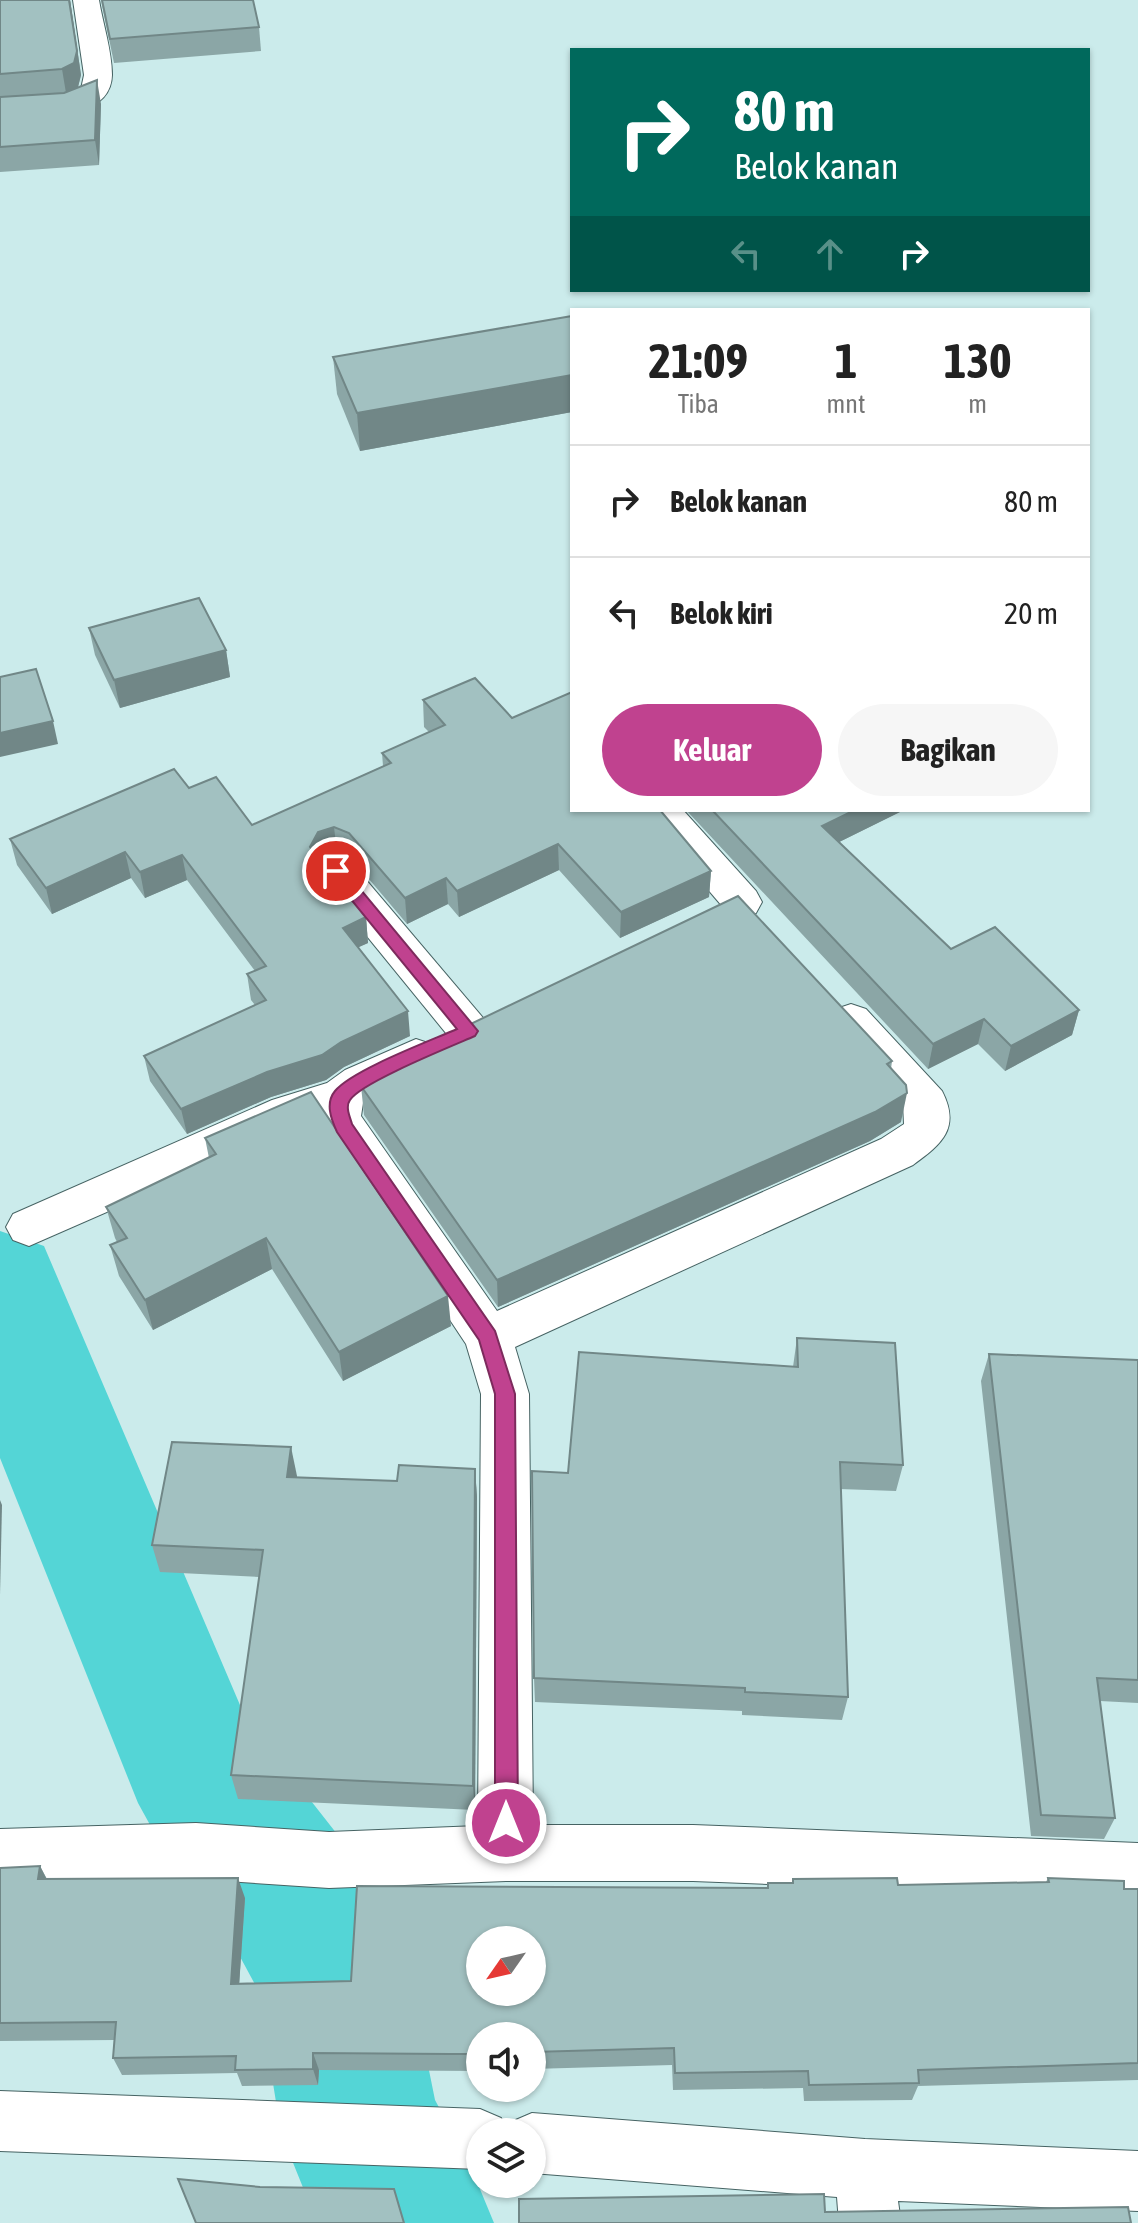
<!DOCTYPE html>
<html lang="id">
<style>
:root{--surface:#fff;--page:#f6f6f6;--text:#222;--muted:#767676;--line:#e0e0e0;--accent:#c0428f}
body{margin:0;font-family:"Asap Condensed",sans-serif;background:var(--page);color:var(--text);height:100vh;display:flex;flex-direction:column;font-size:30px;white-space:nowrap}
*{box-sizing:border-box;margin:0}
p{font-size:26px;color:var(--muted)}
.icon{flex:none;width:44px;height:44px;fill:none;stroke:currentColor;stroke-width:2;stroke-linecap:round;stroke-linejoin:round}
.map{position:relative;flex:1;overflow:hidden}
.side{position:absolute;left:570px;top:308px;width:520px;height:504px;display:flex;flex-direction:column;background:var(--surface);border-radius:0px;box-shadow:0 2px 6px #0004}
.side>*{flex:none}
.hud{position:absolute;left:570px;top:48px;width:520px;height:244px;border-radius:0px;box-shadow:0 2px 6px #0004;background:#00695c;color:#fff;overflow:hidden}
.needle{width:52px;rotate:236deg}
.buttons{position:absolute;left:466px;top:1926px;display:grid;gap:16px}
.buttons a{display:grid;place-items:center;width:80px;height:80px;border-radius:50%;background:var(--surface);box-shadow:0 2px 6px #0004;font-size:40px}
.pin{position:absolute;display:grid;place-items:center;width:68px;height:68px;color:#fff;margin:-34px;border:4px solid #fff;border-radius:50%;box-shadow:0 2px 8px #0007}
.me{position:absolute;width:88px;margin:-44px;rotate:0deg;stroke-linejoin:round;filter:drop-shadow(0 0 6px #0008)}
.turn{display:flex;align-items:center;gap:28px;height:168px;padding:0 32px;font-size:36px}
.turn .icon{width:104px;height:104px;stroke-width:2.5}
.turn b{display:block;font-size:56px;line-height:68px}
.lanes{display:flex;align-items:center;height:76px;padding:0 32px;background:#0003;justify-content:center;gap:40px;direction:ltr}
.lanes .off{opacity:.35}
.eta{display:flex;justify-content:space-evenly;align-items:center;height:136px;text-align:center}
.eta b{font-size:48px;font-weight:700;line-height:56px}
.cta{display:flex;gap:16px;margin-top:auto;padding:16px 32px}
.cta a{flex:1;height:92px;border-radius:48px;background:var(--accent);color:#fff;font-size:32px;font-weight:700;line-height:92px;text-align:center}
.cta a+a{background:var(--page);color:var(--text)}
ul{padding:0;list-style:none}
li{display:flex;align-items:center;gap:24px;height:112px;padding:0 32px;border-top:2px solid var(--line)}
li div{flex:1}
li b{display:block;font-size:30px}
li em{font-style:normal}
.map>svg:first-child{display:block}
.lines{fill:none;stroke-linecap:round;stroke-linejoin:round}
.river{fill:#54d5d6;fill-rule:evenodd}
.street-casing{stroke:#466363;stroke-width:2}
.street{fill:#fff;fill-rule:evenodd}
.wall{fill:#8ba6a6}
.shaded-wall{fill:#718787}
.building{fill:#a2c1c1;stroke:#718787;stroke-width:2;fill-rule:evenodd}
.route{fill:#c0428f;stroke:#7d2b5d;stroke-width:2}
</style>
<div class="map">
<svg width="1138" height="2223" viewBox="0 0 1138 2223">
<rect width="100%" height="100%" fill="#cbebeb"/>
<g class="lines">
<path class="river" d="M0 1231 44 1246 240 1705 264 1741 337 1834 386 1917 409 1971 435 2100 470 2165 494 2223H326L304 2190 281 2133 258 1990 231 1940 160 1843 138 1803 0 1458Z"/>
<defs>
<g id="street">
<path d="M73 0H99C103 24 112 51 112 75 111 123 33 116 0 119V101L67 96 81 89 84 75Z"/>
<path d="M640 810H683L756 891 762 902 756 913 742 917 728 913Z"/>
<path d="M336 856 350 861 484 1019 490 1031 484 1043 469 1047 454 1043 322 881 316 871 322 861Z"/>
<path d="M851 1004 866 1009 942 1091C961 1128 942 1144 913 1165L515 1347 529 1394 533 1825H693L1138 1843V1899L693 1881H506L329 1888 196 1879 0 1885V1829L196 1823 329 1832 478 1826 481 1394 466 1344 317 1120 29 1246 13 1240 6 1227 13 1214 272 1100 327 1083 345 1070 416 1039 431 1044 438 1056C424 1081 385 1087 363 1103L361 1116 497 1311 881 1139 904 1124 903 1103 836 1031 830 1020 836 1009Z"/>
<path d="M0 2091 480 2109 501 2118 507 2131 511 2122 532 2113 865 2139 1138 2151V2211L898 2201 901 2223H839L837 2197 532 2173V2132H480V2169L0 2151Z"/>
</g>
</defs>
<use href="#street" class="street-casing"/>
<use href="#street" class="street"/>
</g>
<g class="wall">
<path d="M0 0H70L81 75 78 87 101 104 99 165 0 172Z"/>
<path d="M101 0H253L259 27 261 51 114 63Z"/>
<path d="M572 316V412L360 451 337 394 333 357Z"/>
<path d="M89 628 226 650 230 677 120 708 95 655Z"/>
<path d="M423 700 572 810 711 871 709 897 620 938 559 870 459 917 448 904 407 924 352 859 337 853 321 858 320 860 366 917 368 943 358 947 410 1036 344 1067 326 1080 271 1097 187 1134 150 1081 144 1056 255 1005 251 1000 247 974 255 971 187 880 145 898 131 878 52 914 17 865 10 839 189 788 252 825 383 766 382 753 429 732 424 727Z"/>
<path d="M686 810H904L839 842 951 949 1079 1010 1072 1035 1005 1071 978 1044 928 1069Z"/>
<path d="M892 1061 891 1069 901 1122 870 1141 498 1307 364 1115 361 1086Z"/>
<path d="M205 1138 451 1326 343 1381 272 1269 153 1330 119 1276 110 1245 117 1242 115 1238 106 1207 209 1158Z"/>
<path d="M797 1338 903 1465 896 1491 840 1489 848 1697 842 1720 742 1715V1711L535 1702 534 1678 568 1473 793 1367Z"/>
<path d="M989 1354 1138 1360V1703L1100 1701 1115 1818 1104 1839 1031 1836 981 1381Z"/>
<path d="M475 1469 477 1497 475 1810 238 1799 231 1775 259 1577 160 1572 152 1545 297 1476V1477L397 1481Z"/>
<path d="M40 1866 47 1879 245 1898 239 1984 351 1981 767 1888 768 1883H792L793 1879 898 1885 1046 1882 1048 1878 1124 1889H1138V2080L918 2086 912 2100 804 2101 803 2088 673 2090 672 2065 532 2069V2036H480V2071L319 2070 318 2085 242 2086 237 2073 122 2075 113 2058 114 2040 0 2041V1868Z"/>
</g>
<g class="shaded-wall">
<path d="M69 0H70L81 75 78 87 66 93 62 69Z"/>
<path d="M97 80 101 104 99 165 95 140Z"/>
<path d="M572 375V412L360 451 357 413Z"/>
<path d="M226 650 230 677 120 708 114 680Z"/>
<path d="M53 721 58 744 0 757V733Z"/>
<path d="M855 810H904L819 852 822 826Z"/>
<path d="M334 827 337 853 321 858 313 873 310 847 318 832Z"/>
<path d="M558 844 559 870 459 917 457 891Z"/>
<path d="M125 852 131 878 52 914 46 888Z"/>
<path d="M182 855 187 880 145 898 140 872Z"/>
<path d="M711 871 709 897 620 938 621 912Z"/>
<path d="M446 878 448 904 407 924 405 898Z"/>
<path d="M366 917 368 943 346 953 343 928Z"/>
<path d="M1079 1010 1072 1035 1005 1071 1011 1046Z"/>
<path d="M408 1011 410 1036 344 1067 326 1080 271 1097 187 1134 181 1109 267 1072 341 1042Z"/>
<path d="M984 1019 978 1044 928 1069 933 1044Z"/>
<path d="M907 1093 901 1122 870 1141 498 1307 497 1280Z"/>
<path d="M266 1238 272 1269 153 1330 145 1300Z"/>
<path d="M448 1296 451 1326 343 1381 339 1352Z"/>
<path d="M291 1447 297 1476 293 1505 287 1477Z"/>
<path d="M475 1469 477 1497 475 1810 473 1786Z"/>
<path d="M0 1500 2 1505 0 1595Z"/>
<path d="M40 1866 50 1886 38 1879Z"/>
<path d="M238 1878 245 1898 238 2002 231 1984Z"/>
<path d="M313 2053 319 2070 318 2085 313 2069Z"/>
</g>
<g class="building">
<path d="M0 0H69L77 51 74 63 62 69 0 74Z"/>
<path d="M102 0H253L259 27 110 39Z"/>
<path d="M97 80 95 140 0 147V97L64 93Z"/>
<path d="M572 316V375L357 413 333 357Z"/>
<path d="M199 598 226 650 114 680 89 628Z"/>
<path d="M36 669 53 721 0 733V677Z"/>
<path d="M475 678 512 718 572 692V810H660L711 871 621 912 558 844 457 891 446 878 405 898 349 833 334 827 318 832 310 847 366 917 343 928 408 1011 341 1042 322 1055 267 1072 181 1109 144 1056 266 1000 247 974 266 966 182 855 140 872 125 852 46 888 10 839 174 769 189 788 216 777 252 825 391 763 382 753 445 725 423 700Z"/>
<path d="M712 810H855L822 826 951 949 995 927 1079 1010 1011 1046 984 1019 933 1044Z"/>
<path d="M738 896 892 1061 887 1064 906 1085 907 1093 875 1112 497 1280 361 1086 362 1076Z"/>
<path d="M311 1092 448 1296 339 1352 266 1238 145 1300 110 1245 127 1238 106 1207 216 1154 205 1138Z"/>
<path d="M797 1338 895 1343 903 1465 840 1462 848 1697 745 1692V1688L534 1678 532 1471 568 1473 579 1352 798 1367Z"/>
<path d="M989 1354 1138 1360V1680L1097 1678 1115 1818 1041 1815Z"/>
<path d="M172 1442 291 1447 287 1477 397 1481 399 1465 475 1469 473 1786 231 1775 263 1550 152 1545Z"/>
<path d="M40 1866 38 1879 238 1878 231 1984 351 1981 357 1886 768 1888V1883H793V1879L897 1878 898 1885 1049 1882 1048 1878 1124 1881V1889H1138V2063L918 2070 919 2083 809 2085 808 2071 675 2073 674 2048 532 2052V2036H480V2054H449L313 2053V2069L235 2070 236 2056 113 2058 116 2022 0 2023V1868ZM480 1940H532V1992H480Z"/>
<path d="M178 2179 260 2187 394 2189 404 2223H196Z"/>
<path d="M824 2194 825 2212 1128 2207 1131 2223H519V2199Z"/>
</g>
<path class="route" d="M336 865 342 867 478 1031 475 1036C452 1046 360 1083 350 1100 345 1107 350 1117 352 1124L495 1331 515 1394 518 1823 514 1831 506 1834 498 1831 495 1823V1394L479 1340 337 1132C331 1119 325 1103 335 1091 352 1070 430 1041 457 1029L331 875 328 871Z"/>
</svg>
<div class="buttons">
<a><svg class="needle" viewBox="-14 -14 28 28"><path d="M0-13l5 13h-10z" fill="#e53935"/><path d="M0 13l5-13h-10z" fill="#767676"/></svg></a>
<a><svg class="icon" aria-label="sound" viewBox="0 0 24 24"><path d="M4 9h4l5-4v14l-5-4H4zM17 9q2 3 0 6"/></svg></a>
<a><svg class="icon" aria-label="layers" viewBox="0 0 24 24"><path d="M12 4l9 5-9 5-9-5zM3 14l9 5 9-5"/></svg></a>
</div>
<div class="pin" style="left:336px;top:871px;background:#d93025"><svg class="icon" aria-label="arrive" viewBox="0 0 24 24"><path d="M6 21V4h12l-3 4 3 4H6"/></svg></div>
<svg class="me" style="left:506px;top:1823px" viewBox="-20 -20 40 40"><circle r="17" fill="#c0428f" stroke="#fff" stroke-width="3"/><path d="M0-11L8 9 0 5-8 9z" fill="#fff"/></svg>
<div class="hud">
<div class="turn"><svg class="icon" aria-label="right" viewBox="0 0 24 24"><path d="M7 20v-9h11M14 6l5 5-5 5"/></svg><div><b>80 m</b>Belok kanan</div></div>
<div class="lanes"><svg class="icon off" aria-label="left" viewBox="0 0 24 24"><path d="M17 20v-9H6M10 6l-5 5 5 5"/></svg><svg class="icon off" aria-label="ahead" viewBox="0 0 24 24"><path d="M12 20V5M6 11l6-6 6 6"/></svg><svg class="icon" aria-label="right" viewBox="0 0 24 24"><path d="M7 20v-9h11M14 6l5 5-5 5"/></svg></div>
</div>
<section class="side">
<div class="eta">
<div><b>21:09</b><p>Tiba</p></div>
<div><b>1</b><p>mnt</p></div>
<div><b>130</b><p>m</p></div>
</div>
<ul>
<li><svg class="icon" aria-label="right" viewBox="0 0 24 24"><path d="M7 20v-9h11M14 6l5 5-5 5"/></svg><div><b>Belok kanan</b></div><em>80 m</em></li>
<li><svg class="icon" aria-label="left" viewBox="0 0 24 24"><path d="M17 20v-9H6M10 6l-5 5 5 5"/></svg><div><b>Belok kiri</b></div><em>20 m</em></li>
</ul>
<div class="cta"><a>Keluar</a><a>Bagikan</a></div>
</section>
</div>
